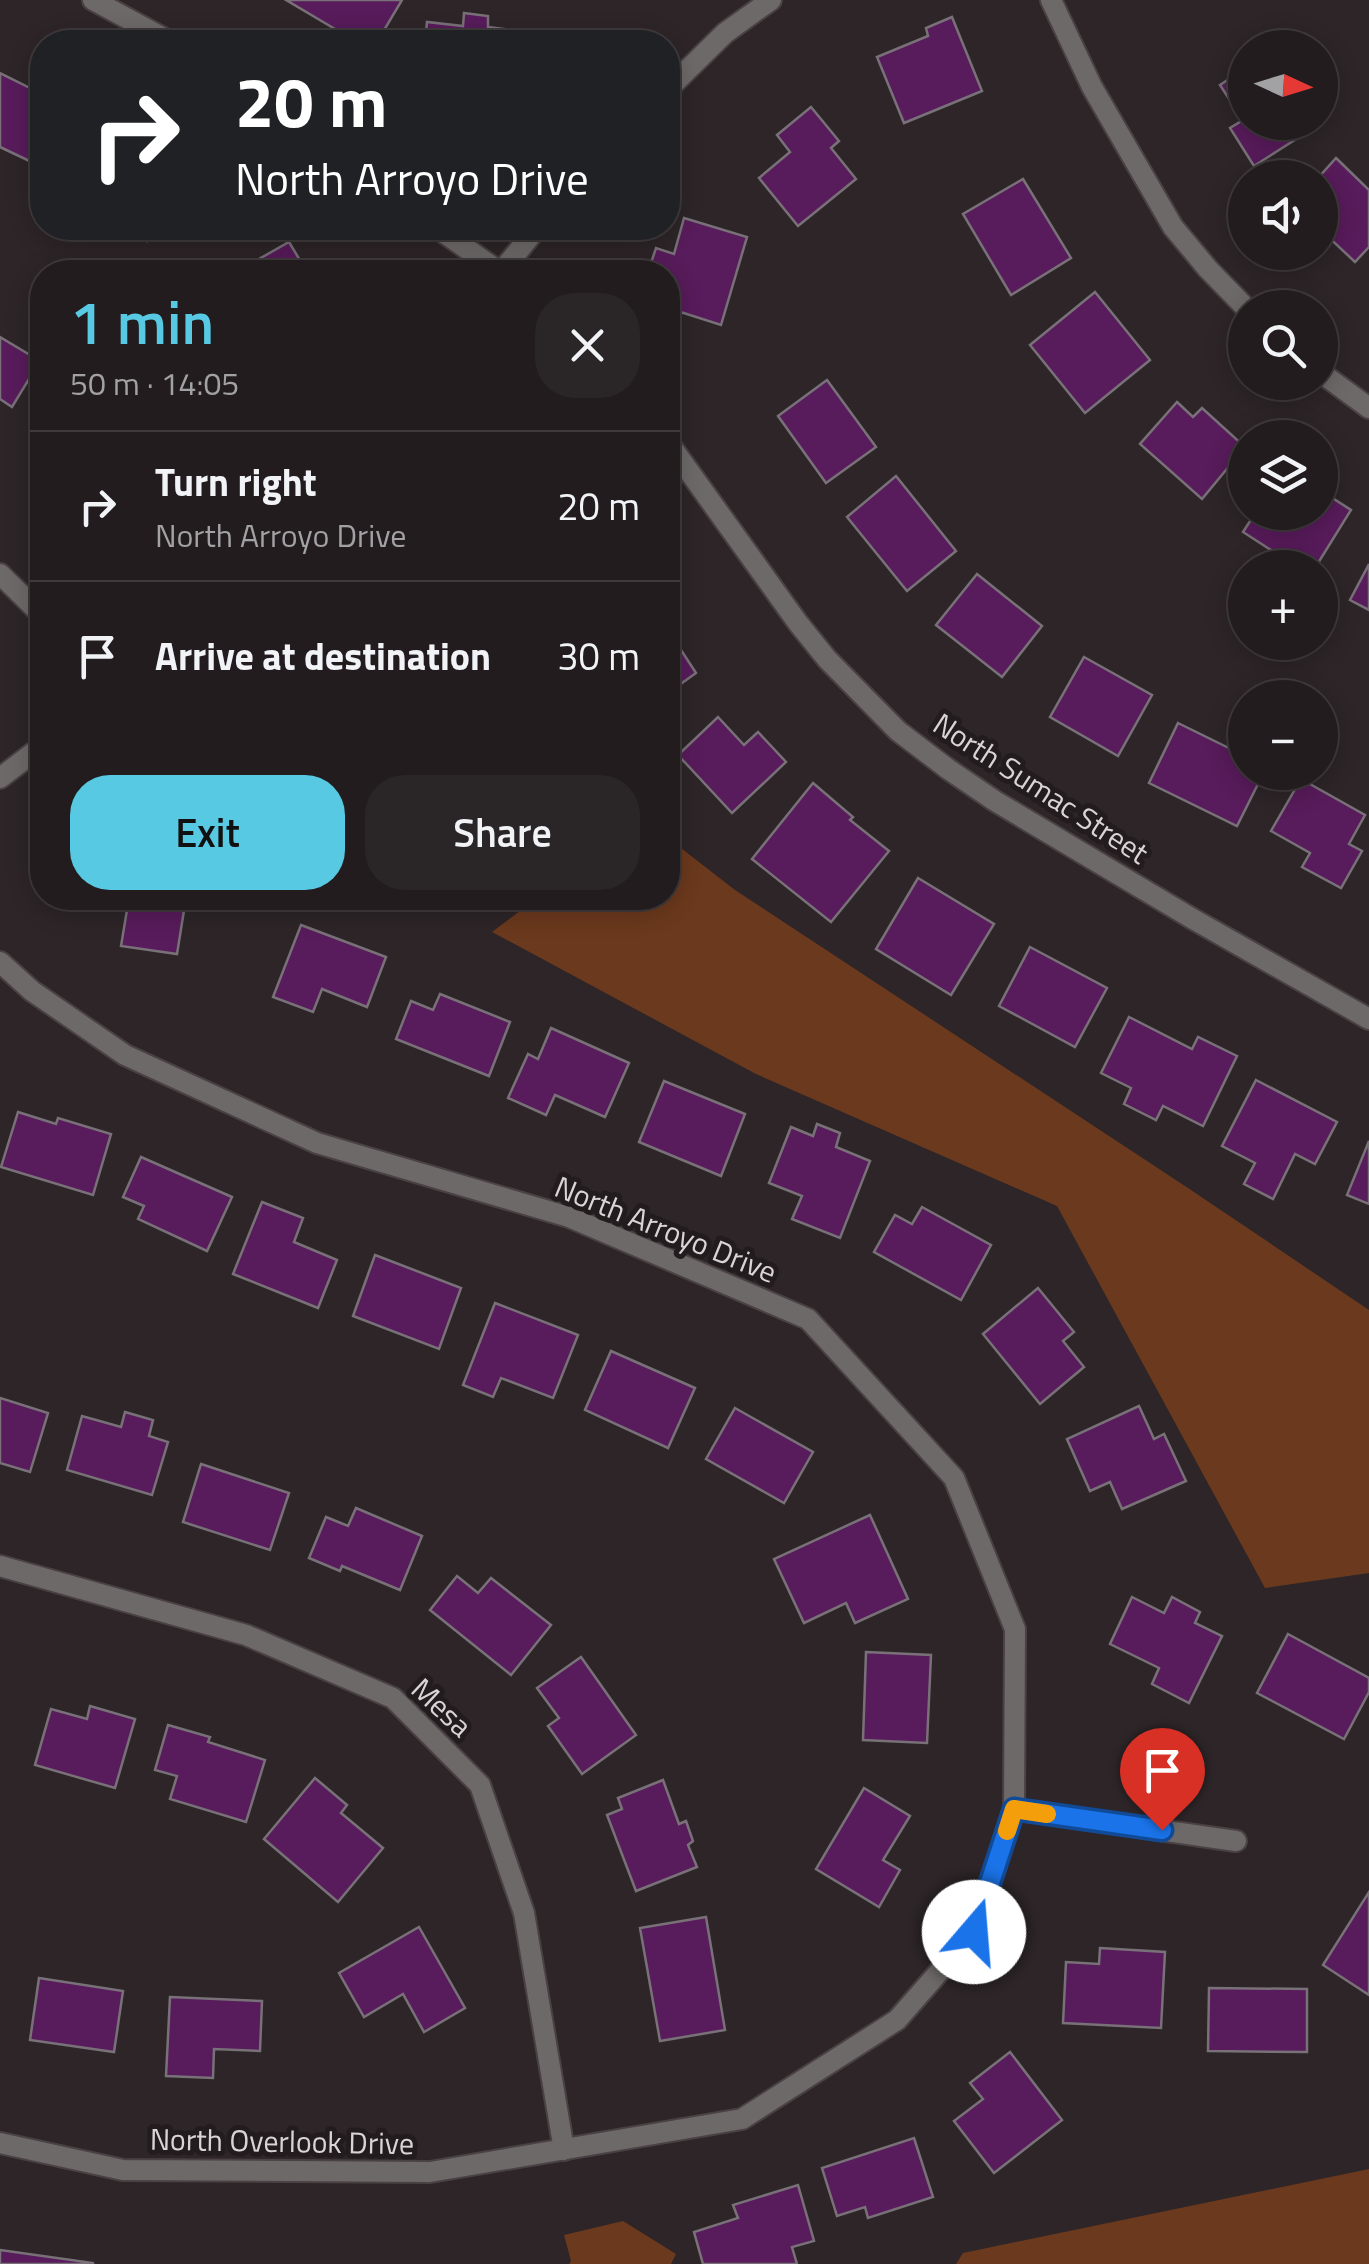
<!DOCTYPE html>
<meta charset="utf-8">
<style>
:root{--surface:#221c1e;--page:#2a2527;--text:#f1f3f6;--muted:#a2a1a4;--line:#3f3a3c;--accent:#58c9e3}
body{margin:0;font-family:"Titillium Web",sans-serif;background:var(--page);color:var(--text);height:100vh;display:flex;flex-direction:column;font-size:38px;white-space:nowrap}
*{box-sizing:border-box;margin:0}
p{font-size:32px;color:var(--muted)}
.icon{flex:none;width:55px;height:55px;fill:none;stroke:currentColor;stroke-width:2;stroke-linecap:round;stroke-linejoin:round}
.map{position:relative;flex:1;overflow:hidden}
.panel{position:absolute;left:30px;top:260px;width:650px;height:650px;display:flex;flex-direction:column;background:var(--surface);border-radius:40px;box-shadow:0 5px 25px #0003,0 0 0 2px var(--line)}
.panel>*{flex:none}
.hud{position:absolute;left:30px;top:30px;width:650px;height:210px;border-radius:40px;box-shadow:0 5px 25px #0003,0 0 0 2px var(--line);background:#202124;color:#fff;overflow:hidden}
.needle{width:65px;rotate:94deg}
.controls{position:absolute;left:1228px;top:30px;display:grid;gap:20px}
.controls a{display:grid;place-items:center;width:110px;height:110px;border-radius:50%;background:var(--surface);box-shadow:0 5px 25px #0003,0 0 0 2px var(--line);font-size:50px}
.pin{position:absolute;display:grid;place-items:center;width:85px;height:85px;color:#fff;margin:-102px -42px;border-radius:50% 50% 50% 0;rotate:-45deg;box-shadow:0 0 10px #0007}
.pin .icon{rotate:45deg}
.me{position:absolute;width:110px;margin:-55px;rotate:18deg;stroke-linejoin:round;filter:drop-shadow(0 0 8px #0008)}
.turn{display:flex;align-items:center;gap:35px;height:210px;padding:0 40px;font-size:45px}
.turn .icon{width:130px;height:130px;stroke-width:2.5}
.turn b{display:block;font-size:70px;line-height:85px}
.round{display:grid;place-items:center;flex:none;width:105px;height:105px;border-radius:40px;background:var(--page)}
.summary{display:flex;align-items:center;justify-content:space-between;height:170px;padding:0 40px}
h1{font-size:60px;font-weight:600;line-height:75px;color:var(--accent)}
.button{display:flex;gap:20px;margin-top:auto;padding:20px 40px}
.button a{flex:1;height:115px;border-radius:40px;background:var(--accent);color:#111;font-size:40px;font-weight:600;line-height:115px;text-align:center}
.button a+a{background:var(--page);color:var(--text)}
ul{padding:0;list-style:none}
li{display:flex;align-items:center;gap:30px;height:150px;padding:0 40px;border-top:2px solid var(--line)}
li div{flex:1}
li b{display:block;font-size:38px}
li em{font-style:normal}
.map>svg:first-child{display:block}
.green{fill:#6b391d}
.building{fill:#581b5b;stroke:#787178;stroke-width:2.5}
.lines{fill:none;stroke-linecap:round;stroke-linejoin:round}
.street-casing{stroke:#494144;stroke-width:24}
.street{stroke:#6e6969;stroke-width:20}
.route-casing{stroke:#114b97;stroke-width:25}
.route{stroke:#1a73e8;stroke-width:18}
.slow{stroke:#f59e0b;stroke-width:18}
.labels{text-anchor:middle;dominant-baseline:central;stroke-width:10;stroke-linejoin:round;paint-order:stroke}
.street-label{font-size:30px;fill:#dad4d6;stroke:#231c1f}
</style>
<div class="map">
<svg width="1369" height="2264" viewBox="0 0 1369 2264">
<rect width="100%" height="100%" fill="#2d2528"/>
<g class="green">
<path d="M668 838 735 890 1188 1188 1369 1310V1573L1265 1588 1057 1206 756 1074 492 932 537 898H668Z"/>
<path d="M1369 2169V2264H956L963 2253Z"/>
<path d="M623 2221 676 2254 671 2264H569L571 2261 564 2235Z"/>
</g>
<g class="building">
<path d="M286 0H402L377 42H357Z"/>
<path d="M464 13 488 16V27L511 30 509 42H425L427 22 463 26Z"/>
<path d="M952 17 982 91 904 123 877 57 928 36 926 28Z"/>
<path d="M1245 68V122H1313L1315 127 1254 166 1230 128 1243 120 1220 85Z"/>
<path d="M0 73 42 94V162L40 166 0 147Z"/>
<path d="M811 107 839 141 831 148 856 179 798 226 759 178 790 152 777 135Z"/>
<path d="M1336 158 1369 190V247L1355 262 1321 230 1320 231V178H1318Z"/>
<path d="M1023 179 1071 258 1011 295 963 214Z"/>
<path d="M684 218 747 237 721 325 668 308V272H648L656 248 674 254Z"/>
<path d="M126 228H156L147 241Z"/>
<path d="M289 242 307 272H236Z"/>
<path d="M1095 292 1150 360 1085 413 1030 345Z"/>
<path d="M0 337 40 361 12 407 0 399Z"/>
<path d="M827 380 876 447 826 483 778 416Z"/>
<path d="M1177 402 1193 417 1202 408 1245 447 1202 499 1140 444Z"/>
<path d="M896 476 956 551 907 591 847 517Z"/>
<path d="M1320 490 1351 510 1315 568H1299L1243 532 1256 512H1320Z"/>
<path d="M1369 564V610L1350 600Z"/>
<path d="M977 574 1042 626 1002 677 936 625Z"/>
<path d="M668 630 696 673 668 693Z"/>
<path d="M1084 657 1152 695 1118 756 1050 717Z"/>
<path d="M718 717 744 745 758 732 786 762 732 813 678 755Z"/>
<path d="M1178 723 1245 756V772H1264L1237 826 1149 783Z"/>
<path d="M1301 779 1365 815 1349 844 1362 851 1341 888 1302 867 1310 853 1271 831Z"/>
<path d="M813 783 853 817 850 820 889 851 831 922 752 859Z"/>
<path d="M918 878 994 924 951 995 876 949Z"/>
<path d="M129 898H186L177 954 121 946Z"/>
<path d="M301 925 386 957 367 1007 322 989 313 1012 273 997Z"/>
<path d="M1030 947 1107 988 1075 1047 999 1006Z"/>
<path d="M440 994 510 1022 489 1076 396 1039 411 1001 433 1010Z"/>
<path d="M1129 1017 1192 1049 1198 1037 1237 1056 1203 1126 1163 1106 1156 1120 1124 1104 1131 1088 1101 1073Z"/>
<path d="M551 1028 629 1063 605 1117 555 1095 546 1115 508 1098 528 1054 538 1059Z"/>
<path d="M1256 1080 1337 1122 1315 1164 1295 1154 1273 1199 1244 1184 1255 1163 1222 1146Z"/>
<path d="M664 1081 745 1114 721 1176 639 1142Z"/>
<path d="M18 1112 56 1124 58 1118 111 1134 93 1195 1 1167Z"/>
<path d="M817 1124 840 1133 836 1147 870 1161 840 1238 792 1219 802 1196 769 1183 791 1127 813 1136Z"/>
<path d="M1369 1141V1204L1347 1195Z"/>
<path d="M141 1157 232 1197 207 1251 138 1219 144 1206 123 1197Z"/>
<path d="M262 1202 303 1218 294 1242 337 1260 318 1308 233 1274Z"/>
<path d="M922 1207 991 1245 961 1300 874 1252 895 1215 912 1224Z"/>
<path d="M375 1255 461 1288 439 1349 353 1316Z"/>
<path d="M1038 1288 1074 1332 1063 1341 1084 1367 1040 1404 983 1334Z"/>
<path d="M495 1303 578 1335 553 1398 501 1378 493 1397 463 1385Z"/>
<path d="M611 1351 695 1388 668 1448 585 1410Z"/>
<path d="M0 1398 48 1413 30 1472 0 1463Z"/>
<path d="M1139 1406 1154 1439 1164 1434 1186 1481 1122 1509 1110 1482 1090 1491 1067 1439Z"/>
<path d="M735 1408 813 1452 784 1503 706 1459Z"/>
<path d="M125 1412 153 1420 149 1436 168 1442 152 1495 67 1470 82 1416 121 1427Z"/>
<path d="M201 1464 289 1493 270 1550 183 1522Z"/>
<path d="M356 1508 422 1536 400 1590 342 1566 340 1571 309 1558 326 1517 348 1526Z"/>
<path d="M870 1515 908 1599 855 1623 846 1603 804 1623 774 1559Z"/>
<path d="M457 1576 478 1593 491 1578 551 1625 511 1675 430 1610Z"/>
<path d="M1132 1597 1164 1613 1172 1597 1200 1612 1195 1623 1222 1636 1189 1703 1152 1684 1159 1668 1110 1644Z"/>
<path d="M1288 1634 1369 1678V1692L1344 1739 1257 1693Z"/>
<path d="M866 1652 931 1655 927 1743 863 1740Z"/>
<path d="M581 1657 636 1735 582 1774 548 1726 559 1718 537 1688Z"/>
<path d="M90 1706 135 1719 115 1788 35 1765 51 1709 87 1719Z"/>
<path d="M168 1725 210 1737 208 1742 265 1760 246 1822 170 1799 177 1776 155 1770Z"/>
<path d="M315 1778 347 1805 341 1813 383 1848 338 1902 264 1839Z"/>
<path d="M663 1780 679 1824 686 1821 693 1841 688 1845 697 1867 636 1891 607 1815 622 1809 618 1798Z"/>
<path d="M864 1788 910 1816 883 1860 900 1870 879 1907 816 1869Z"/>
<path d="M1369 1892V1995L1323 1965Z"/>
<path d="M706 1917 725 2030 660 2041 640 1928Z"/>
<path d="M419 1927 465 2008 424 2032 403 1994 364 2017 339 1973Z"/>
<path d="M1100 1948 1165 1952 1161 2028 1063 2023 1066 1962 1099 1964Z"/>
<path d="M39 1978 123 1991 114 2052 30 2040Z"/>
<path d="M1209 1988 1307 1989V2052L1208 2051Z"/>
<path d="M170 1997 262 2001 260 2051 214 2049 213 2078 166 2076Z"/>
<path d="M1010 2052 1062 2120 994 2173 954 2121 983 2099 970 2083Z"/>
<path d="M914 2138 933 2197 868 2218 865 2207 837 2216 822 2168Z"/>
<path d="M798 2185 814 2241 792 2247 797 2264H703L694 2232 738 2218 733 2205Z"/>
<path d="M0 2250 93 2263V2264H0Z"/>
</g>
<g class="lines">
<defs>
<g id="street">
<path d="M93 0 171 42"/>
<path d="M1051 0 1092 87 1173 227 1208 269 1246 308"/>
<path d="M668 89 725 33 771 0"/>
<path d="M437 228 500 272"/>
<path d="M501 272 537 228"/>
<path d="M1320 372 1369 408"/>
<path d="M668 442 798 623 827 659 898 731 948 769 995 801 1193 919 1369 1019"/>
<path d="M0 574 42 615"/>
<path d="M0 778 42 746"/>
<path d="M0 962 32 991 125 1055 317 1143 569 1217 808 1319 954 1478 1015 1629 1014 1809 974 1932 897 2020 742 2119 430 2172 123 2170 0 2143"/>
<path d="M0 1566 246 1635 393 1698 480 1785 524 1913 564 2150"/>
<path d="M1014 1809 1236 1841"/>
</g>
</defs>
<use href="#street" class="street-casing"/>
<use href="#street" class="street"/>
</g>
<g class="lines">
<defs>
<path id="route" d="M974 1932 1014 1809 1162 1830"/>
</defs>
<use href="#route" class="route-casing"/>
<use href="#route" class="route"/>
<path class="slow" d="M1007 1831 1014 1809 1047 1814"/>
</g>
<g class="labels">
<g class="street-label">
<text transform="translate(1041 788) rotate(33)">North Sumac Street</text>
<text transform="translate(666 1229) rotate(22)">North Arroyo Drive</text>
<text transform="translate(442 1707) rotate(43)">Mesa</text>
<text transform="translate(282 2141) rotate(1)">North Overlook Drive</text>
</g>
</g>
</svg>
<div class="controls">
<a><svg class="needle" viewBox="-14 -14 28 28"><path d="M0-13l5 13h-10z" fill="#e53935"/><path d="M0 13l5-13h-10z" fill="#a2a1a4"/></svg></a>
<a><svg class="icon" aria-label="sound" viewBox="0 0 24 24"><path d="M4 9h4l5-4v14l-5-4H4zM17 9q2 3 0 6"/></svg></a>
<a><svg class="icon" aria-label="search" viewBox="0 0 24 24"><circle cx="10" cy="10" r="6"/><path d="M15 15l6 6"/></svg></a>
<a><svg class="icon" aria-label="layers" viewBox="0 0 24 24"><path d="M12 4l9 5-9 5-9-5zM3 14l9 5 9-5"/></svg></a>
<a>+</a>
<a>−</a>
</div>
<div class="pin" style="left:1162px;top:1830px;background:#d93025"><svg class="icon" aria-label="arrive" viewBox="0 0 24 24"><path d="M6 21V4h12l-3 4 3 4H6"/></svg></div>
<svg class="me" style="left:974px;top:1932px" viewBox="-20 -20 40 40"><circle r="19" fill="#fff"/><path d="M0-13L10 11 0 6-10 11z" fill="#1a73e8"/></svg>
<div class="hud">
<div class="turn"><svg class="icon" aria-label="right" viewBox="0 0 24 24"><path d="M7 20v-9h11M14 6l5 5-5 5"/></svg><div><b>20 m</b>North Arroyo Drive</div></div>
</div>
<section class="panel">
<div class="summary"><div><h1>1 min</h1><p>50 m · 14:05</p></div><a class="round"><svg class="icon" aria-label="close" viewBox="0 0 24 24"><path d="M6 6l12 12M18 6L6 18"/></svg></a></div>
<ul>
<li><svg class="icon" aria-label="right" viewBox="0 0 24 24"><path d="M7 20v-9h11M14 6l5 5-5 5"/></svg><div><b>Turn right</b><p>North Arroyo Drive</p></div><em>20 m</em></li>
<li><svg class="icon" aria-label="arrive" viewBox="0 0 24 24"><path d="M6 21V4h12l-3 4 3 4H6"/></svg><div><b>Arrive at destination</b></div><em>30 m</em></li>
</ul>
<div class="button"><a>Exit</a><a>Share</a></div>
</section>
</div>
